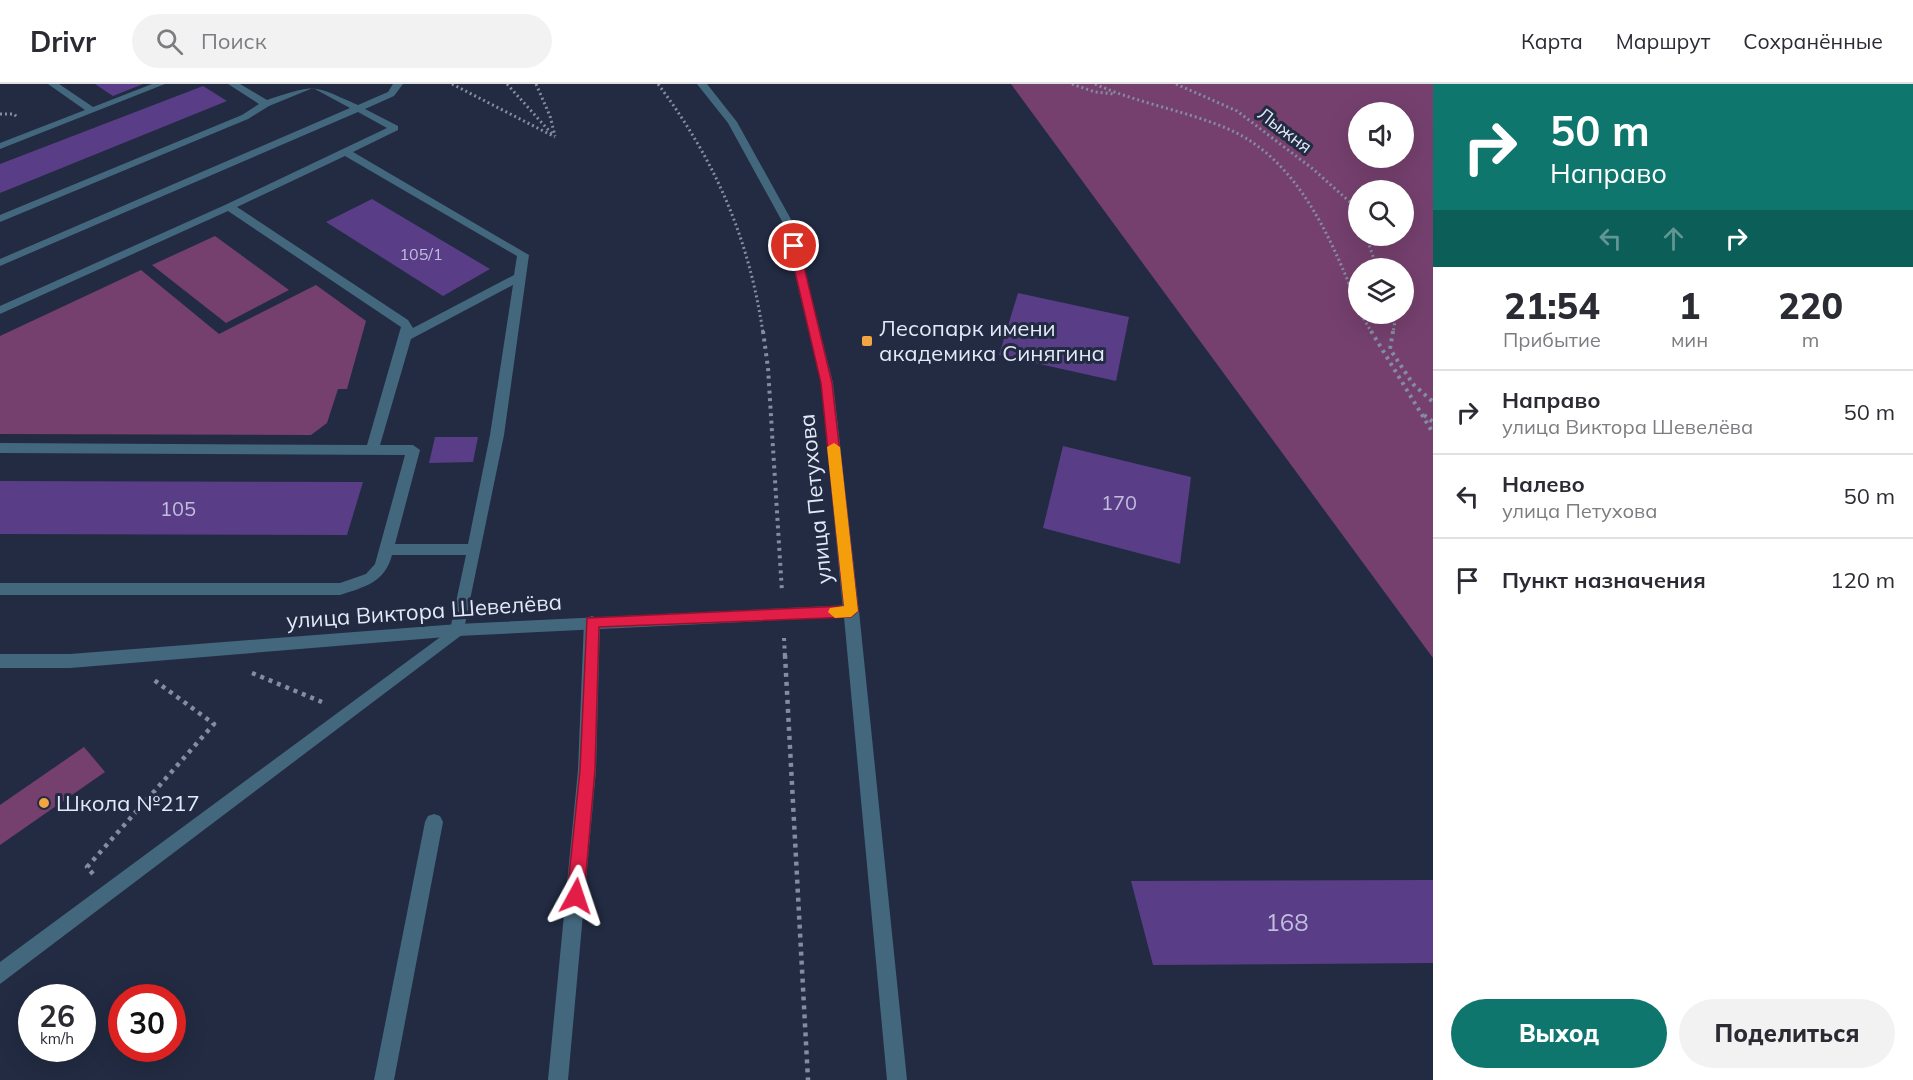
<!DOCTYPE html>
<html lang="ru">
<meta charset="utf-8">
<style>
:root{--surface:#fff;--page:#f2f2f3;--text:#2b2b33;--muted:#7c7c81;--line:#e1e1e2;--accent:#0f766e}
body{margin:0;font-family:Mulish,sans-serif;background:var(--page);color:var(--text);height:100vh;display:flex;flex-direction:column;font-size:22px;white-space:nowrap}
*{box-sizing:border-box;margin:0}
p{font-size:20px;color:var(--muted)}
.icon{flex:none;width:33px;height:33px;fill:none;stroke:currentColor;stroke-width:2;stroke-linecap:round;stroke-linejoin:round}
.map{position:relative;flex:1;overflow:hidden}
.drawer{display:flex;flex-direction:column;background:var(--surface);width:480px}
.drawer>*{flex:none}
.guide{background:#0f766e;color:#fff;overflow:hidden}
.buttons{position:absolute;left:1348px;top:18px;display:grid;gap:12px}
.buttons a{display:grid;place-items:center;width:66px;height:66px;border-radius:50%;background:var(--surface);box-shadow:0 6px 24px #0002;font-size:30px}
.speed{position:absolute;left:18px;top:900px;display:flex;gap:12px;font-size:30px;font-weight:700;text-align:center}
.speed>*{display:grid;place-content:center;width:78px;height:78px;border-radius:50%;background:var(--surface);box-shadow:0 6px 24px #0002;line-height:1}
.speed small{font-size:15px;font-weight:400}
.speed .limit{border:9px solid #d22;background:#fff;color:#111}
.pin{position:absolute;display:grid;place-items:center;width:51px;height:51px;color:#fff;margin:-26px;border:3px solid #fff;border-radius:50%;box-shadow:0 2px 6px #0007}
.me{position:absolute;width:66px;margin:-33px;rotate:5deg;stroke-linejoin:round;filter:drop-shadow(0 0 4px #0008)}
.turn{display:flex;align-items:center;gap:21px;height:126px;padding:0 18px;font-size:27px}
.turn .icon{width:78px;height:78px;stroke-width:2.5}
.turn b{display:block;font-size:42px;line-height:51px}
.lanes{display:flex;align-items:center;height:57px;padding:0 18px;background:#0003;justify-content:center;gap:30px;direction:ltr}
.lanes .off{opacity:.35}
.eta{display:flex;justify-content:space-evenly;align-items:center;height:102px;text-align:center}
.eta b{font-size:36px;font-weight:800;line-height:42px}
.cta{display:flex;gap:12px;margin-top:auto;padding:12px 18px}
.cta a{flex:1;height:69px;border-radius:36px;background:var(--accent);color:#fff;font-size:24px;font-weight:800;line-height:69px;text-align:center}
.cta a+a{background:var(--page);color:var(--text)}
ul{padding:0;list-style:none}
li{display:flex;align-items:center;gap:18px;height:84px;padding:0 18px;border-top:2px solid var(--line)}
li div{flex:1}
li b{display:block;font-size:22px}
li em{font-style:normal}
header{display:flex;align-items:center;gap:36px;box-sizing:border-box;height:84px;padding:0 30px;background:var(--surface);border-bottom:2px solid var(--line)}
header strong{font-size:28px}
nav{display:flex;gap:33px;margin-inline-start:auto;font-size:21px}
.search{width:420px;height:54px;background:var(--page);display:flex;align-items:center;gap:15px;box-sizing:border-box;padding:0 21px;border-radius:33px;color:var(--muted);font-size:22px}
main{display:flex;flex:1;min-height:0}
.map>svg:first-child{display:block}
.green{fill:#75406e;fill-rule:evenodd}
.building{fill:#5a3d87}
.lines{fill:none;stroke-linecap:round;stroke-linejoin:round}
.path-far2{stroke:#848c9f;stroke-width:3;stroke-dasharray:2 3;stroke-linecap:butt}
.path-far1{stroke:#848c9f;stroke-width:4;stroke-dasharray:3 4.5;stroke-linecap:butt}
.path{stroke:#848c9f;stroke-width:4.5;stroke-dasharray:4 5;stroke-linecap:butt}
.service{fill:#43687d;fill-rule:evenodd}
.minor{fill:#43687d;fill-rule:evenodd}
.tertiary{fill:#43687d;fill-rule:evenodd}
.route{fill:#e11d48;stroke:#92132f;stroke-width:1.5}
.slow{fill:#f59e0b}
.poi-dot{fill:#f2a542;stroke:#222b42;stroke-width:2}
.labels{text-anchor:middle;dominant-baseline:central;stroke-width:6;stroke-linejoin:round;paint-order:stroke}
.far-number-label{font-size:16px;fill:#c0bedc}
.far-street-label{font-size:18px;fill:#e2e9f8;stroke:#222b42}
.number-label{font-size:20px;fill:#c0bedc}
.poi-label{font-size:22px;fill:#e2e9f8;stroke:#222b42;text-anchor:start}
.street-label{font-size:22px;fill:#e2e9f8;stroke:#222b42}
.near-number-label{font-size:24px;fill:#c0bedc}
</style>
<header>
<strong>Drivr</strong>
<div class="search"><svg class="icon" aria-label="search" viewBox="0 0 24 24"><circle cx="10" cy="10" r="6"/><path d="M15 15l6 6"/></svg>Поиск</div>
<nav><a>Карта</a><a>Маршрут</a><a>Сохранённые</a></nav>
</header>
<main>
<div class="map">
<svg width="1433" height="996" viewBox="0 0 1433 996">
<rect width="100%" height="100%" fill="#222b42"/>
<g class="green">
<path d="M1011 0H1433V574ZM1404 28V74H1359V28ZM1404 106V152H1359V106ZM1359 184H1404V230H1359Z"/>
<path d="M215 152 289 206 226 239 152 181Z"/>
<path d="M141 186 219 250 316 201 366 237 347 305H338L327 339 311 351 0 350V252Z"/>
<path d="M84 663 105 688 0 761V721Z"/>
</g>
<g class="building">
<path d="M95 0H143L113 12Z"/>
<path d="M203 2 227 17 0 109V80Z"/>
<path d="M372 115 490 185 443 212 326 138Z"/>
<path d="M1018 209 1129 233 1116 297 999 271Z"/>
<path d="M435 353H478L473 378 429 379Z"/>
<path d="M1063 362 1191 393 1180 480 1043 444Z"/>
<path d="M0 397 363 398 347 451 0 450Z"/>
<path d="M1433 796V879L1153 881 1131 797Z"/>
</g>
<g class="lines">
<g class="path-far2">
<path d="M452 0 555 53"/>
<path d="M507 0 552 50"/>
<path d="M536 0 550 32 555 52"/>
<path d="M658 0C715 76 749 154 763 249"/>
<path d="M1072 0 1095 8 1114 10"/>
<path d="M1095 0C1137 19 1183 26 1226 44 1299 75 1331 155 1359 224"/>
<path d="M1176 0 1237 27 1313 85 1351 119 1359 137"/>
<path d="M0 30H14L18 34"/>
<path d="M1366 152 1377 184"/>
<path d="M1361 230 1372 249"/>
<path d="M1392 230 1395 237 1393 249"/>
</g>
<g class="path-far1">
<path d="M763 247 768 284 782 508"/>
<path d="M1371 247 1433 349"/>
<path d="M1393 247 1390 265 1413 300 1433 318"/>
<path d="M1424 331 1433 338"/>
<path d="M784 554 785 573"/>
</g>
<g class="path">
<path d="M785 571 808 996"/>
<path d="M252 589 322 618"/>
<path d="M93 790 87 783 214 640 154 596"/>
</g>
<g class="service">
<path d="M48 0H59L93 23 152 0H165L0 65V59L85 26Z"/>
<path d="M228 0H240L267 16C317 0 310 0 358 21L388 8 393 0H403L394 12 365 25 398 42V46L353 68 529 171 504 351 463 550H453L450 546 466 471H392C385 498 365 503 340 511H0V499H340L366 490 375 480 405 371 0 369V359L367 361 401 243 228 127 0 230V222L225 121 387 44 358 28 0 182V175L350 24 313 4 269 22 248 35 0 138V131L242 31 259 20ZM345 72 517 172 514 191 413 244 408 236 237 123ZM513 201 490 351 468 460H395L420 366 413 361H380L411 255Z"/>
<path d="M434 730 440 732 443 738 394 996H374L425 738 428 732Z"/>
</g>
<g class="minor">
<path d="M697 0H707L737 38 793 139 833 299 859 527 856 531H846L843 527 821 299 783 139 728 39Z"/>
<path d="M592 532 597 534 600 538 596 686 568 996H548L578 686 584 538 587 534Z"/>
<path d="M458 540 463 542 466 546 463 550 0 900V878Z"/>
</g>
<path class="tertiary" d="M851 521 856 523 859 527 907 996H887L844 533 458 552 70 584H0V570H70L458 540Z"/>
</g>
<path class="route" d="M794 159 799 162 832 299 858 527 851 533 599 543 595 686 584 812 582 818 576 820 570 818 567 812 580 686 587 534 844 522 821 299 789 162Z"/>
<path class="slow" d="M834 359 840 363 858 527 851 533 835 534 828 528 830 524 844 522 827 363Z"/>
<g class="poi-dot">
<rect x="861" y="251" width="12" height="12" rx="3"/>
<circle cx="44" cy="719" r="6"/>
</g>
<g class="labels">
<g class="far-number-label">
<text x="421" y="170">105/1</text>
</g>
<g class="far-street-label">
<text transform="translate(1285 46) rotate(37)">Лыжня</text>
</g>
<g class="number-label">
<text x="1119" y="418">170</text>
<text x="178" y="424">105</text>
</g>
<g class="poi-label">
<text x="879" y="244">Лесопарк имени<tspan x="879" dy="25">академика Синягина</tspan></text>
<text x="56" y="719">Школа №217</text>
</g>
<g class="street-label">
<text transform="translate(815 415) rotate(-96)">улица Петухова</text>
<text transform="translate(424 527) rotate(-4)">улица Виктора Шевелёва</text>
</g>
<g class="near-number-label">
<text x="1287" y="838">168</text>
</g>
</g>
</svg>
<div class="buttons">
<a><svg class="icon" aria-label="sound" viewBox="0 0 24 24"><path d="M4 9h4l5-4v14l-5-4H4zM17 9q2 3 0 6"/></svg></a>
<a><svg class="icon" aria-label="search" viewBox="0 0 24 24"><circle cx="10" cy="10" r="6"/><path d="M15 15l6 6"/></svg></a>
<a><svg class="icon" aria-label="layers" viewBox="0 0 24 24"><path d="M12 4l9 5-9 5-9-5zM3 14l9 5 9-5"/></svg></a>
</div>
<div class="speed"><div>26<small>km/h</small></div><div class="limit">30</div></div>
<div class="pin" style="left:794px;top:162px;background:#d93025"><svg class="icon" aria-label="arrive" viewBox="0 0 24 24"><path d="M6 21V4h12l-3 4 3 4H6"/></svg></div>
<svg class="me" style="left:576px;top:812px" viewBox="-20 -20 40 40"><path d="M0-17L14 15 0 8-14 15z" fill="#e11d48" stroke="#fff" stroke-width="4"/></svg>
</div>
<section class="drawer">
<div class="guide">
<div class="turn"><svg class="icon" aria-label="right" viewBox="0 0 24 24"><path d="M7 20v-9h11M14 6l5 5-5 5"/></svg><div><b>50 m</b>Направо</div></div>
<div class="lanes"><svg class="icon off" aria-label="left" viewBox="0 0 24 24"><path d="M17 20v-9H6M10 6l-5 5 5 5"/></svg><svg class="icon off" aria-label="ahead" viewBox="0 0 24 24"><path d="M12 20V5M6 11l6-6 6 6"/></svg><svg class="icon" aria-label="right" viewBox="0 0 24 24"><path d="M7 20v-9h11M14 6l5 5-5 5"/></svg></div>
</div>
<div class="eta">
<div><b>21:54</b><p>Прибытие</p></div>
<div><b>1</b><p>мин</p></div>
<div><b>220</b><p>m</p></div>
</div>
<ul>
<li><svg class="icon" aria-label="right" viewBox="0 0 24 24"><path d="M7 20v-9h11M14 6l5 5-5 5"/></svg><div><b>Направо</b><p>улица Виктора Шевелёва</p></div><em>50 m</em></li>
<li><svg class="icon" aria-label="left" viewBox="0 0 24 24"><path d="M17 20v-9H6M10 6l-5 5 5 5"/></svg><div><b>Налево</b><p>улица Петухова</p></div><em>50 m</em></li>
<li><svg class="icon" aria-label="arrive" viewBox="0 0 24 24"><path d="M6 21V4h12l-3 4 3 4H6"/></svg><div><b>Пункт назначения</b></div><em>120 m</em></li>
</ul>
<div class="cta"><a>Выход</a><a>Поделиться</a></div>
</section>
</main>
